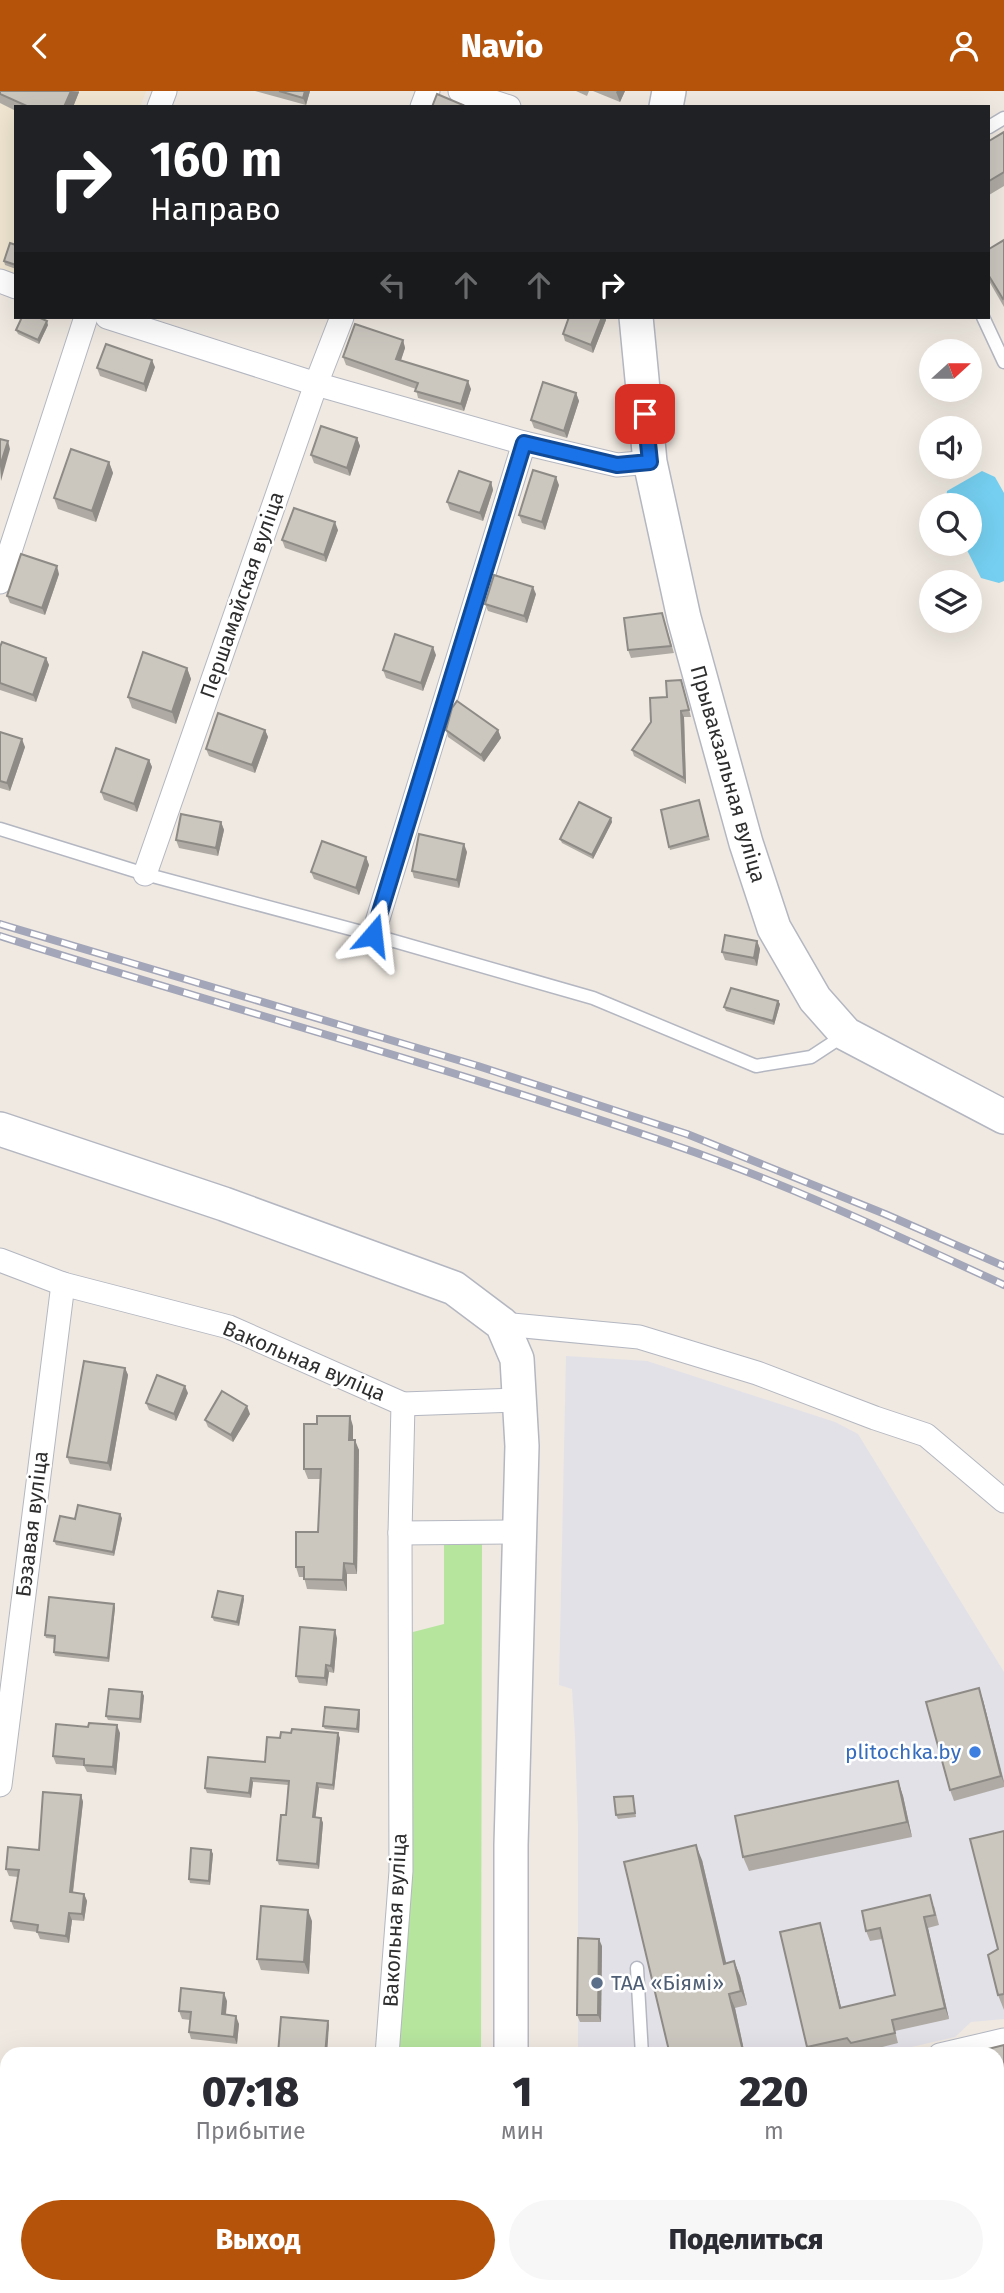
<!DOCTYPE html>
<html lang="ru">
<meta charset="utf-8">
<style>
:root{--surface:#fff;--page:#f7f7f7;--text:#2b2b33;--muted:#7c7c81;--accent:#b45309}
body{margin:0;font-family:"Fira Sans",sans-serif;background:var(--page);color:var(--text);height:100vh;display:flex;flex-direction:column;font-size:26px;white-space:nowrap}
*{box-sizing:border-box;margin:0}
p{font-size:23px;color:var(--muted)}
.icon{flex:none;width:38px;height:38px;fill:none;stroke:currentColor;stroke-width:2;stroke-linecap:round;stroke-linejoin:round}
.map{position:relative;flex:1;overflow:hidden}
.details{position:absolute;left:0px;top:1956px;width:1004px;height:247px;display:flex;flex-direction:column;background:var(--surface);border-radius:21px 21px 0 0;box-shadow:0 7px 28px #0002}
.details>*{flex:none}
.hud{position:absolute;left:14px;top:14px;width:976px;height:214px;border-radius:0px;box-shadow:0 7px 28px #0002;background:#202124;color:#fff;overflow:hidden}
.needle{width:46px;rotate:69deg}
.tools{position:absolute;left:919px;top:248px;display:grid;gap:14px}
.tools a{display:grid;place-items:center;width:63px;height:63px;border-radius:50%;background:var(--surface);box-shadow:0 7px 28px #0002;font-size:35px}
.pin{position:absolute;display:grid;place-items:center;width:60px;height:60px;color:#fff;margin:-30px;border-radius:14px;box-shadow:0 4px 10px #0006}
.me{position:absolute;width:77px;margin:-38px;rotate:17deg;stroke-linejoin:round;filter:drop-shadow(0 0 5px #0008)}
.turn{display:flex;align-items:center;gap:24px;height:147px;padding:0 21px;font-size:32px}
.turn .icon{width:91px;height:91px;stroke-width:2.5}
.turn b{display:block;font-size:49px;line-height:60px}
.lanes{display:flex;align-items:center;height:66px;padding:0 21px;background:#0003;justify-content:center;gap:35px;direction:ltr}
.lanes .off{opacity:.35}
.eta{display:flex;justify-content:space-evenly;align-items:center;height:119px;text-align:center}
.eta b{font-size:42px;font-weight:800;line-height:49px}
.action{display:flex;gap:14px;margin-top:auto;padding:14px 21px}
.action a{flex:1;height:80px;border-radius:42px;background:var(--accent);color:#fff;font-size:28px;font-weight:800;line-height:80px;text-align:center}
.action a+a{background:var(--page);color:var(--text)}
header{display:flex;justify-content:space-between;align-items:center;height:91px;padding:0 21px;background:var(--accent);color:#fff;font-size:32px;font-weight:800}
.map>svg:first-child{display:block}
.industrial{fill:#e3e1e8}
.education{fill:#f0e6d1}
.green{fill:#b6e59e}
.water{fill:#75cff0}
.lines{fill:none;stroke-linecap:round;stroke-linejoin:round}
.lane-casing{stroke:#b4b7c1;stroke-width:15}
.street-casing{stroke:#b4b7c1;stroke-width:25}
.secondary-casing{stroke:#b4b7c1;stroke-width:36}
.lane{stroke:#fff;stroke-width:12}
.street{stroke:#fff;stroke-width:23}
.secondary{stroke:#fff;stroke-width:33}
.rail-casing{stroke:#a3a6b8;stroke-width:8}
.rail{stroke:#fff;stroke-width:5;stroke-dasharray:16;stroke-linecap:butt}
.wall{fill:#afaba4}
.shaded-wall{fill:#8e8b86}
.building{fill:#cbc7bf;stroke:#8e8b86;stroke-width:2}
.route-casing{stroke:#114b97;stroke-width:18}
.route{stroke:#1a73e8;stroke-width:12}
.shop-dot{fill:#3f7fe0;stroke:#fff;stroke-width:2.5}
.service-dot{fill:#5c6f8a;stroke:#fff;stroke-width:2.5}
.labels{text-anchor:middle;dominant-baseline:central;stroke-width:5;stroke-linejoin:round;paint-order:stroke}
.street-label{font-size:21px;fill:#2e2e2e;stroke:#fff}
.shop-label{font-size:21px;fill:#366cbe;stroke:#fff;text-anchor:end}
.service-label{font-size:21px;fill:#4e5e75;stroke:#fff;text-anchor:start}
</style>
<header><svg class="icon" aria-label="back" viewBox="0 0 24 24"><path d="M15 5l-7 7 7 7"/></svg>Navio<svg class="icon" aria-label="person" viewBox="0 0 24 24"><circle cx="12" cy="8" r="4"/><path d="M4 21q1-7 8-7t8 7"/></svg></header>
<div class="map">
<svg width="1004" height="2202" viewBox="0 0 1004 2202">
<rect width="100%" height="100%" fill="#efe9e1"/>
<path class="industrial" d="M566 1265 647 1270 835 1331 858 1343 1004 1581V1928L971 1931 955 1946 881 1963H578V1737L575 1645 572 1598 559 1594Z"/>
<path class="education" d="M0 0H146L140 16H16V184L0 178Z"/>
<g class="green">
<path d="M444 1449 482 1452 481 1963 399 1964 413 1541 444 1533Z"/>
<rect x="391" y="2196" width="89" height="6"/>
</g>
<path class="water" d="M982 380 995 386 1004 402V490L999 492 981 487 964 453H970V415H945L947 400Z"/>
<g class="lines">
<defs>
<g id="lane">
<path d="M989 36 1004 27"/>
<path d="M983 226 1004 271"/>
<path d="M0 738 145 783 373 844 593 907 756 975 811 966 846 943"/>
<path d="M637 1877 642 1964"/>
<path d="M633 2196 634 2202"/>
<path d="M982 2196V2202"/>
</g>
<g id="street">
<path d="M460 0 509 16"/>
<path d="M159 16 165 0"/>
<path d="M422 16 428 0"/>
<path d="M0 190 16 196"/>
<path d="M107 226 316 293 524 352 617 374 650 371"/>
<path d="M0 491 86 226"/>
<path d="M145 783 316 293 342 226"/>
<path d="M373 844 524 352"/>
<path d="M0 1169 63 1193 229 1236 403 1313 400 1442 401 1780 387 1964"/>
<path d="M502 1233 639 1246 757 1282 875 1327 926 1344 1004 1410"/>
<path d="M403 1313 519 1309"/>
<path d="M400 1442 518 1441"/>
<path d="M0 1694 63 1193"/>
<path d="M940 1964 1004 1949"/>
<path d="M0 2094H7"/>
<path d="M374 2202V2196"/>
</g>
<g id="secondary">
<path d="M666 16 669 0"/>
<path d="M636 226 650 371 684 527 746 752 774 837 815 908 846 943 1004 1026"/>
<path d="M0 1038 224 1113 454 1197 502 1233 517 1268 522 1355 511 1754V1964"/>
<path d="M506 2202V2196"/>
</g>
</defs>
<use href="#lane" class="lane-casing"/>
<use href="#street" class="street-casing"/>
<use href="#secondary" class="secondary-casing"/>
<use href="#lane" class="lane"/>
<use href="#street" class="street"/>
<use href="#secondary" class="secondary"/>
<defs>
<g id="rail">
<path d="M0 833 478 975 687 1043 885 1123 1004 1175"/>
<path d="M0 845C224 916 452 977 674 1054 788 1093 896 1144 1004 1194"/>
</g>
</defs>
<use href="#rail" class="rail-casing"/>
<use href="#rail" class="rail"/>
</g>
<g class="wall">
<path d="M0 0H79V1L73 16H16V20L0 12Z"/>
<path d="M255 0H310L306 14Z"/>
<path d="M576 0H589L587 5Z"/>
<path d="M593 0H625L620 11Z"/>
<path d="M1004 41V95L989 104V50Z"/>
<path d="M1004 149V216L989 190V158Z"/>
<path d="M16 154V178L5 174 4 170Z"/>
<path d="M569 226H605L606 229 593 262 565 250 563 243Z"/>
<path d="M48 234 39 253 18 243 16 239Z"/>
<path d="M403 249 405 257 401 269 471 298 464 320 418 307 416 298 346 274 343 266Z"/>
<path d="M155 276 146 301 100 285 97 277Z"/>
<path d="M576 302 579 310 567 347 534 337 531 329Z"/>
<path d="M357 347 360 355 350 385 314 372 311 364Z"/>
<path d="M109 371 113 382 96 431 58 418 54 407Z"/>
<path d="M491 391 493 399 483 430 450 419 447 411Z"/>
<path d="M559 394 545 439 522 432 519 424Z"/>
<path d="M338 439 326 471 285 457 282 449Z"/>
<path d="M59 483 45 524 10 512 7 505Z"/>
<path d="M536 503 527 532 488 520 485 513Z"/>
<path d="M662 522 674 562 631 567 628 559Z"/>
<path d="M0 556 46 567 49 574 36 611 0 599Z"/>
<path d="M436 564 423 600 386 587 383 579Z"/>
<path d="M187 577 191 588 176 633 132 617 128 606Z"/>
<path d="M683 595 691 626H684L686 693 634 665 632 659 667 606Z"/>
<path d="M265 639 268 646 255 682 209 665 206 658Z"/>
<path d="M446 639H498L501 647 484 671 448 646Z"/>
<path d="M0 641 25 656 10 700 0 697Z"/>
<path d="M149 669 152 676 137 721 104 709 101 701Z"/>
<path d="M699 709 710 749 670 759 669 756Z"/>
<path d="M611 727 612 731 593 768 562 752 560 748Z"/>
<path d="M221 731 224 739 218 765 179 757 176 749Z"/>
<path d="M467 761 459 797 414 787 412 780Z"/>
<path d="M366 766 369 774 359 804 314 788 311 781Z"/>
<path d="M757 850 760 858 757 875 725 869 722 861Z"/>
<path d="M778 910 780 913 774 934 726 920 724 916Z"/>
<path d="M125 1277 128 1284 111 1380 70 1373 67 1366Z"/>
<path d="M188 1302 176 1330 149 1319 146 1312Z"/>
<path d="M250 1323 233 1351 208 1336 205 1329Z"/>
<path d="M353 1335V1349L359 1359 357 1483H347V1500L307 1498 304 1486H299L296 1476 318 1441 320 1388H308L304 1378Z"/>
<path d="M122 1427 114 1465 56 1454 54 1450 75 1428Z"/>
<path d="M244 1508 239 1535 214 1530 212 1526Z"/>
<path d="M114 1513 115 1517 109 1571 55 1565 54 1561 55 1548 46 1547 45 1544Z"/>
<path d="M337 1547 334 1582 329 1581 327 1595 299 1592 296 1585Z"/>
<path d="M142 1601 144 1605 141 1632 108 1629 106 1625Z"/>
<path d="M983 1609 1004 1690V1696L954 1710 950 1699Z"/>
<path d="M359 1619 360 1623 359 1642 325 1638 323 1635Z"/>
<path d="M120 1642 116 1684 87 1681 84 1675 56 1673 53 1665Z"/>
<path d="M280 1647H340L334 1699 319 1697 315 1727H321L323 1732 319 1778 279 1774 277 1769 286 1724 288 1694 253 1691 251 1707 207 1702 205 1697 265 1671Z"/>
<path d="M898 1690 903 1705 912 1746 749 1780 743 1766Z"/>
<path d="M81 1704 83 1711 73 1802 84 1803 87 1810 84 1830 72 1829 69 1852 40 1848 37 1841 14 1838 11 1830 18 1786 9 1785 6 1778 39 1759Z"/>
<path d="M633 1705 636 1726 618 1728 616 1724Z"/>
<path d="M1004 1740V1919L998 1904V1858Z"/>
<path d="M211 1759 213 1763 210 1794 190 1792 189 1788Z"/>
<path d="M702 1769 726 1873 734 1870 740 1885 747 1914 735 1917 745 1964H670Z"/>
<path d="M934 1815 939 1834 928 1837 949 1928 895 1940 898 1952 855 1963 851 1957 825 1964H810L807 1956 823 1842 841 1917 895 1904 882 1848 870 1850 866 1840Z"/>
<path d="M312 1830 309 1883 261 1879 257 1868Z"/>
<path d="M602 1855 601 1931H580L577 1924Z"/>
<path d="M227 1910 226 1924 239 1933 237 1953 191 1948 189 1941 190 1929 182 1928 179 1920Z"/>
<path d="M1004 1954V2027L998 2029V1964Z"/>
<path d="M7 2139V2194L0 2196V2141Z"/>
<path d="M174 2196H224L225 2200 214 2202H176Z"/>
</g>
<g class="shaded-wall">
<path d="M71 0 79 1 73 16H64Z"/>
<path d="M305 0H310L306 14 303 7Z"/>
<path d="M617 0H625L620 11 616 1Z"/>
<path d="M602 226H605L606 229 593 262 591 254Z"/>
<path d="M47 230 48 234 39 253 38 249Z"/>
<path d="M403 249 405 257 399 275 396 268Z"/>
<path d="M152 269 155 276 146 301 144 293Z"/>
<path d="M468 290 471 298 464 320 461 313Z"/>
<path d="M576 302 579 310 567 347 564 340Z"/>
<path d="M357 347 360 355 350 385 347 377Z"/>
<path d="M8 350 10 358 1 390 0 375Z"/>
<path d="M109 371 113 382 96 431 92 420Z"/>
<path d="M556 386 559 394 545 439 542 431Z"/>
<path d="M491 391 493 399 483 430 480 422Z"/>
<path d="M335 431 338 439 326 471 324 464Z"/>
<path d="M57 475 59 483 45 524 42 517Z"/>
<path d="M533 496 536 503 527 532 524 525Z"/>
<path d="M433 556 436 564 423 600 421 592Z"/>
<path d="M46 567 49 574 36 611 33 604Z"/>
<path d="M187 577 191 588 176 633 172 621Z"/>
<path d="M681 620 684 626 686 693 684 687Z"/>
<path d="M265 639 268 646 255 682 252 674Z"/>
<path d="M498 639 501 647 484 671 481 664Z"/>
<path d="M22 648 25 656 10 700 7 692Z"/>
<path d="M149 669 152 676 137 721 134 713Z"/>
<path d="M611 727 612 731 593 768 592 764Z"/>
<path d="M221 731 224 739 218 765 216 757Z"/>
<path d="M464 753 467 761 459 797 457 789Z"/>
<path d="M366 766 369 774 359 804 356 797Z"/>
<path d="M757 850 760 858 757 875 754 867Z"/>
<path d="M778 910 780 913 774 934 773 930Z"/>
<path d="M125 1277 128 1284 111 1380 108 1372Z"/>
<path d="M185 1295 188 1302 176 1330 174 1323Z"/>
<path d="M247 1315 250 1323 233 1351 231 1344Z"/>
<path d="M350 1325 353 1335V1359L349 1349Z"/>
<path d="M355 1349 359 1359 357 1483 354 1473Z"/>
<path d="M120 1423 122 1427 114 1465 113 1461Z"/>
<path d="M344 1472 347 1483V1500L343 1489Z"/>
<path d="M243 1505 244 1508 239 1535 237 1531Z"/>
<path d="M114 1513 115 1517 109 1571 108 1567Z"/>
<path d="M335 1539 337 1547 334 1582 331 1575Z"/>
<path d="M326 1574 329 1581 327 1595 325 1587Z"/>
<path d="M979 1597 983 1609 1004 1692 1001 1685Z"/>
<path d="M142 1601 144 1605 141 1632 140 1628Z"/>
<path d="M359 1619 360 1623 359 1642 357 1638Z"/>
<path d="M117 1634 120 1642 116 1684 113 1676Z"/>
<path d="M338 1642 340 1647 334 1699 333 1694Z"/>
<path d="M251 1687 253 1691 251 1707 249 1702Z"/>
<path d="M898 1690 903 1705 912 1746 907 1731Z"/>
<path d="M317 1692 319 1697 315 1731 313 1726Z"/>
<path d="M81 1704 83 1711 72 1808 70 1801Z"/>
<path d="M321 1727 323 1732 319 1778 317 1773Z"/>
<path d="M696 1754 702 1769 730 1888 724 1873Z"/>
<path d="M211 1759 213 1763 210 1794 209 1790Z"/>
<path d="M84 1803 87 1810 84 1830 82 1823Z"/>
<path d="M308 1819 312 1830 309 1883 304 1871Z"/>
<path d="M69 1822 72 1829 69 1852 66 1845Z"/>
<path d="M924 1826 928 1837 949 1928 945 1917Z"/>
<path d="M820 1832 823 1842 844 1928 840 1917Z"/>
<path d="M599 1848 602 1855 601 1931 598 1924Z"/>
<path d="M734 1870 740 1885 747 1914 741 1900Z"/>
<path d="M224 1902 227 1910 225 1931 222 1923Z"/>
<path d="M729 1903 735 1917 745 1964H744L743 1960Z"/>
<path d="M236 1925 239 1933 237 1953 234 1946Z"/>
<path d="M328 1930 329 1934 327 1964H325Z"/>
</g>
<g class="building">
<path d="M0 0H71L64 16H29L0 3Z"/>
<path d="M279 0H305L303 7Z"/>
<path d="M437 3 463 14 462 16H432Z"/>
<path d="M1004 41V81L989 90V50Z"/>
<path d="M1004 149V207L1003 208 989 185V158Z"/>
<path d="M10 152 16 154V174L4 170Z"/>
<path d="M22 226H38L47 230 38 249 16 239Z"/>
<path d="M569 226H602L591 254 563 243Z"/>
<path d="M355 233 403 249 396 268 468 290 461 313 415 300 418 292 343 266Z"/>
<path d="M106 253 152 269 144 293 97 277Z"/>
<path d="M543 291 576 302 564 340 531 329Z"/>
<path d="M321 335 357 347 347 377 311 364Z"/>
<path d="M0 348 8 350 0 375Z"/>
<path d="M71 358 109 371 92 420 54 407Z"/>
<path d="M533 379 556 386 542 431 519 424Z"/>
<path d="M459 380 491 391 480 422 447 411Z"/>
<path d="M294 417 335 431 324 464 282 449Z"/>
<path d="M21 463 57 475 42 517 7 505Z"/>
<path d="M494 484 533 496 524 525 485 513Z"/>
<path d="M662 522 671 555 628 559 624 527Z"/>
<path d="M395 543 433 556 421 592 383 579Z"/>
<path d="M2 551 46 567 33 604 0 592V556Z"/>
<path d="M143 561 187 577 172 621 128 606Z"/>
<path d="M681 589 689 619 681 620 684 687 632 659 651 631 650 607 667 606 666 590Z"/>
<path d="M457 610 498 639 481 664 446 639 452 617Z"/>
<path d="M218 622 265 639 252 674 206 658Z"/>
<path d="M0 641 22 648 7 692 0 690Z"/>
<path d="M116 657 149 669 134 713 101 701Z"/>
<path d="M699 709 708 745 669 756 661 719Z"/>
<path d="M579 711 611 727 592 764 560 748Z"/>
<path d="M181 723 221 731 216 757 176 749Z"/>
<path d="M419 743 464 753 457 789 412 780Z"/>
<path d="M322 750 366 766 356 797 311 781Z"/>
<path d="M725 844 757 850 754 867 722 861Z"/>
<path d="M731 897 778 910 773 930 724 916Z"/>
<path d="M84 1270 125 1277 108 1372 67 1366Z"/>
<path d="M157 1284 185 1295 174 1323 146 1312Z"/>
<path d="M222 1300 247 1315 231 1344 205 1329Z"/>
<path d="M317 1325H350L349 1349H355L354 1473 344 1472 343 1489 304 1488V1476H296V1441H318L321 1378H304V1333H317Z"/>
<path d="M78 1414 120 1423 113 1461 54 1450 60 1425 75 1428Z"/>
<path d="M218 1500 243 1505 237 1531 212 1526Z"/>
<path d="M49 1506 114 1513 108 1567 54 1561 55 1545 45 1544Z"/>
<path d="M300 1536 335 1539 331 1575 326 1574 325 1587 296 1585Z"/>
<path d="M979 1597 1001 1685 950 1699 926 1611Z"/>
<path d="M109 1598 142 1601 140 1628 106 1625Z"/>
<path d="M325 1616 359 1619 357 1638 323 1635Z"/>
<path d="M89 1632 117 1634 113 1676 84 1674V1668L53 1665 56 1633 88 1636Z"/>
<path d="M292 1638 338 1642 333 1694 317 1692 313 1726 321 1727 317 1773 277 1769 281 1724H286L289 1690 251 1687 249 1702 205 1697 208 1666 265 1671 267 1646 280 1647 281 1641 291 1642Z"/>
<path d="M898 1690 907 1731 743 1766 735 1725Z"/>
<path d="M43 1701 81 1704 70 1801 84 1803 82 1823 69 1822 66 1845 37 1841 38 1834 11 1830 19 1779 6 1778 8 1756 39 1759Z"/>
<path d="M633 1705 635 1722 616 1724 614 1706Z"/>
<path d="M1004 1740V1903L998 1904 988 1864 998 1858 970 1748Z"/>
<path d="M696 1754 724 1873 734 1870 741 1900 729 1903 743 1960 727 1964H670L624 1771Z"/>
<path d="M191 1757 211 1759 209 1790 189 1788Z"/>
<path d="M930 1804 935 1824 924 1826 945 1917 892 1929 895 1942 851 1952 847 1947 807 1956 780 1841 820 1832 840 1917 895 1904 880 1837 866 1840 862 1820Z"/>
<path d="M261 1815 308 1819 304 1871 257 1868Z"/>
<path d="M578 1847 599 1848 598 1924H577Z"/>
<path d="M181 1897 224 1902 222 1923 236 1925 234 1946 189 1941 191 1921 179 1920Z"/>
<path d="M281 1926 328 1930 325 1964 278 1963Z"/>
<path d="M1004 1954V2011L998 2013V1964H964Z"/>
<path d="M7 2139V2182L0 2183V2141Z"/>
</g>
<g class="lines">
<defs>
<path id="route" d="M373 844 524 352 617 374 650 371 645 323"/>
</defs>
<use href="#route" class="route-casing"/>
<use href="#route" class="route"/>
</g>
<circle class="shop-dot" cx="975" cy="1661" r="7"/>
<circle class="service-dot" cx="597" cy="1892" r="7"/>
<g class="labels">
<g class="street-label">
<text transform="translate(242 504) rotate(-71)">Першамайская вуліца</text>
<text transform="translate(728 683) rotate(74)">Прывакзальная вуліца</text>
<text transform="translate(304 1270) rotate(23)">Вакольная вуліца</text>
<text transform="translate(32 1433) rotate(-83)">Бэзавая вуліца</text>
<text transform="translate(395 1829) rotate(-87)">Вакольная вуліца</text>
</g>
<g class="shop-label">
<text x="961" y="1661">plitochka.by</text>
</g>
<g class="service-label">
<text x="611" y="1892">ТАА «Біямі»</text>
</g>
</g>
</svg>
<div class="tools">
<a><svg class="needle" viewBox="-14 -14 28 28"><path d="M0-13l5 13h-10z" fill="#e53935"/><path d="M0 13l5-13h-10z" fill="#7c7c81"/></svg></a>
<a><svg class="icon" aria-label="sound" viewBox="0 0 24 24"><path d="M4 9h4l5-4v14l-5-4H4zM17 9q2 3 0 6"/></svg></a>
<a><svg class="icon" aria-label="search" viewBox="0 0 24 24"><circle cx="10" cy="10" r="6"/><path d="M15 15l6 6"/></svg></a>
<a><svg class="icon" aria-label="layers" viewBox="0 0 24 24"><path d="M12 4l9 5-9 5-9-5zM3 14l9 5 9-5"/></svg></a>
</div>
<div class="pin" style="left:645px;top:323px;background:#d93025"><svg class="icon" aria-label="arrive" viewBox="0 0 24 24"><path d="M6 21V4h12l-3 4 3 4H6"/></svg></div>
<svg class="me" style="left:373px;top:844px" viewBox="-20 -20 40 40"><path d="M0-17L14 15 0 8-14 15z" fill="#1a73e8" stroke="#fff" stroke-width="4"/></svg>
<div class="hud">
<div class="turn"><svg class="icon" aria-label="right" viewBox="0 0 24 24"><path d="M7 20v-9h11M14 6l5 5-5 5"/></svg><div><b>160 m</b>Направо</div></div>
<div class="lanes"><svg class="icon off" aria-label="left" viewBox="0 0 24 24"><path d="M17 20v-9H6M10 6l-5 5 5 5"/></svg><svg class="icon off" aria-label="ahead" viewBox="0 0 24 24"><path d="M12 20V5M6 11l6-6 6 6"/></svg><svg class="icon off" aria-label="ahead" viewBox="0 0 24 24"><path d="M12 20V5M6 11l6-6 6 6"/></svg><svg class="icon" aria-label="right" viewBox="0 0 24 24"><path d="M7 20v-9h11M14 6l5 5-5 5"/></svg></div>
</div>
<section class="details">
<div class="eta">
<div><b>07:18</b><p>Прибытие</p></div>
<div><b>1</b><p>мин</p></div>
<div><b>220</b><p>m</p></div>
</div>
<div class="action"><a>Выход</a><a>Поделиться</a></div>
</section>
</div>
